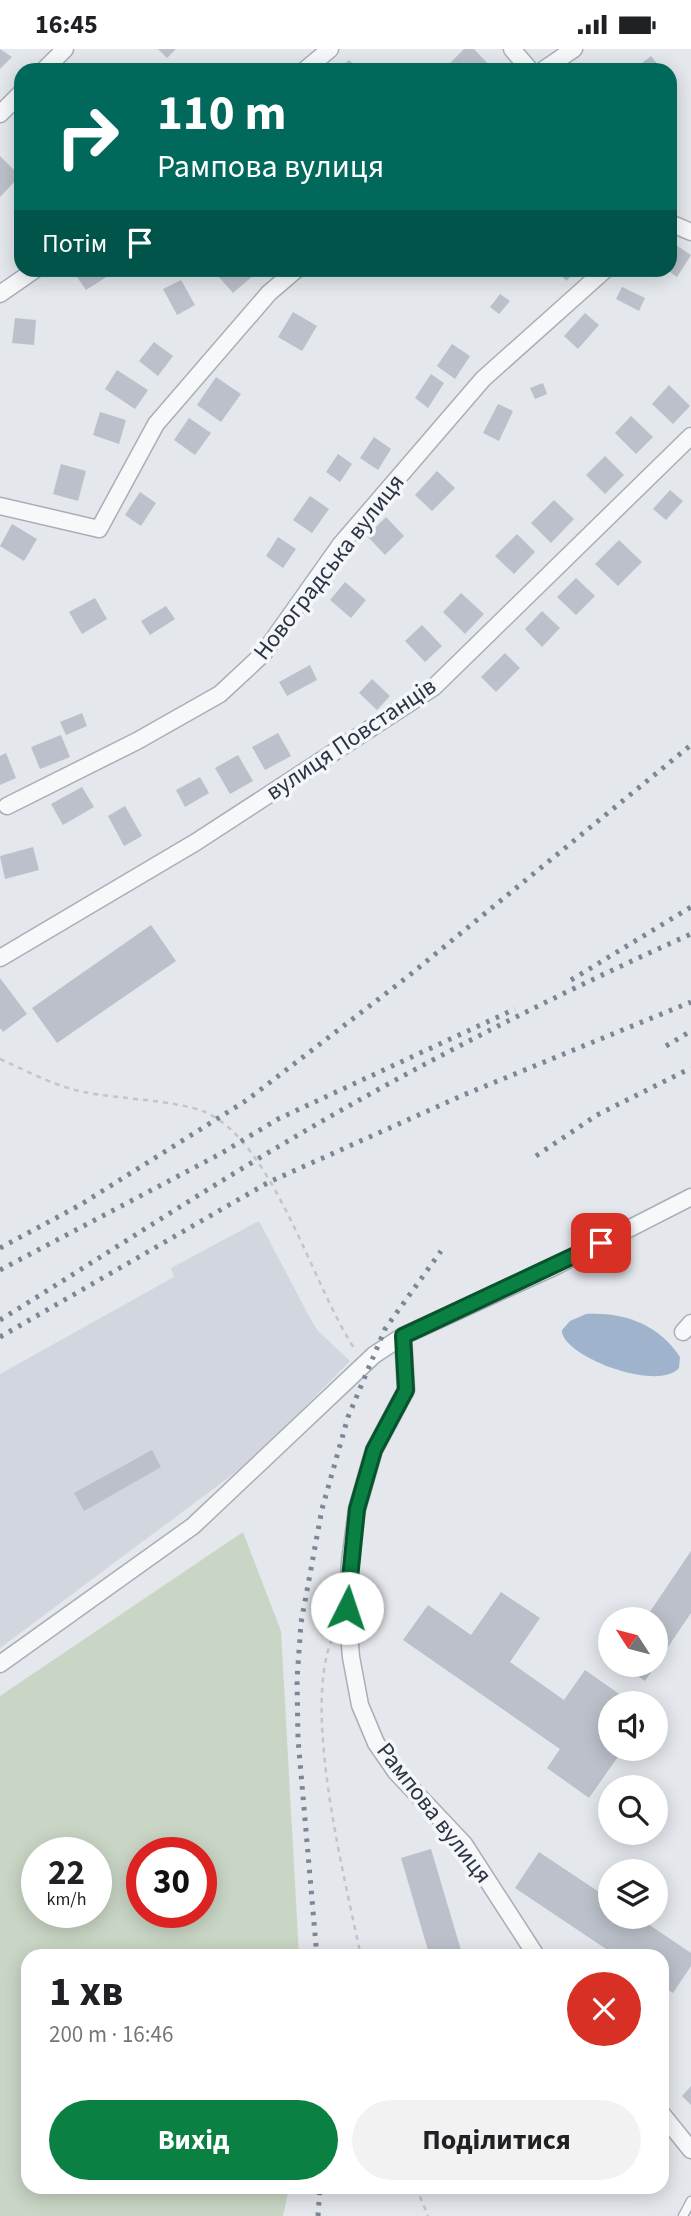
<!DOCTYPE html>
<html lang="uk">
<meta charset="utf-8">
<style>
:root{--surface:#fff;--page:#f2f2f2;--text:#202124;--muted:#757577;--accent:#0b8043}
body{margin:0;font-family:"Source Sans 3",sans-serif;background:var(--page);color:var(--text);height:100vh;display:flex;flex-direction:column;font-size:26px;white-space:nowrap}
*{box-sizing:border-box;margin:0}
p{font-size:23px;color:var(--muted)}
.icon{flex:none;width:38px;height:38px;fill:none;stroke:currentColor;stroke-width:2;stroke-linecap:round;stroke-linejoin:round}
.map{position:relative;flex:1;overflow:hidden}
.drawer{position:absolute;left:21px;top:1900px;width:648px;height:245px;display:flex;flex-direction:column;background:var(--surface);border-radius:21px;box-shadow:0 4px 18px #0003}
.drawer>*{flex:none}
.banner{position:absolute;left:14px;top:14px;width:663px;height:214px;border-radius:21px;box-shadow:0 4px 18px #0003;background:#00695c;color:#fff;overflow:hidden}
.needle{width:46px;rotate:306deg}
.controls{position:absolute;left:598px;top:1558px;display:grid;gap:14px}
.controls a{display:grid;place-items:center;width:70px;height:70px;border-radius:50%;background:var(--surface);box-shadow:0 4px 18px #0003;font-size:35px}
.speed{position:absolute;left:21px;top:1788px;display:flex;gap:14px;font-size:35px;font-weight:700;text-align:center}
.speed>*{display:grid;place-content:center;width:91px;height:91px;border-radius:50%;background:var(--surface);box-shadow:0 4px 18px #0003;line-height:1}
.speed small{font-size:18px;font-weight:400}
.speed .limit{border:10px solid #d22;background:#fff;color:#111}
.pin{position:absolute;display:grid;place-items:center;width:60px;height:60px;color:#fff;margin:-30px;border-radius:14px;box-shadow:0 4px 10px #0006}
.me{position:absolute;width:77px;margin:-38px;rotate:4deg;stroke-linejoin:round;filter:drop-shadow(0 0 5px #0008)}
.turn{display:flex;align-items:center;gap:24px;height:147px;padding:0 28px;font-size:32px}
.turn .icon{width:91px;height:91px;stroke-width:2.5}
.turn b{display:block;font-size:49px;line-height:60px}
.then{display:flex;align-items:center;height:66px;padding:0 28px;background:#0003;gap:14px;font-size:26px}
.round{display:grid;place-items:center;flex:none;width:74px;height:74px;border-radius:37px;background:var(--page)}
.overview{display:flex;align-items:center;justify-content:space-between;height:119px;padding:0 28px}
h1{font-size:42px;font-weight:700;line-height:52px}
.cta{display:flex;gap:14px;margin-top:auto;padding:14px 28px}
.cta a{flex:1;height:80px;border-radius:42px;background:var(--accent);color:#fff;font-size:28px;font-weight:700;line-height:80px;text-align:center}
.cta a+a{background:var(--page);color:var(--text)}
.status{display:flex;justify-content:space-between;align-items:center;height:49px;padding:0 35px;background:var(--surface);direction:ltr}
.status svg{height:19px;fill:currentColor}
.map>svg:first-child{display:block}
.built{fill:#d2d6de}
.green{fill:#c9d6c5;fill-rule:evenodd}
.water{fill:#9fb4cc}
.building{fill:#bbc0ca}
.lines{fill:none;stroke-linecap:round;stroke-linejoin:round}
.lane-casing{stroke:#a9aeb7;stroke-width:11}
.street-casing{stroke:#a9aeb7;stroke-width:19}
.path{stroke:#c2c5cb;stroke-width:2.5;stroke-dasharray:5 5;stroke-linecap:butt}
.lane{stroke:#f7f8fa;stroke-width:8}
.street{stroke:#f7f8fa;stroke-width:16}
.rail{stroke:#7d8696;stroke-width:5;stroke-dasharray:3.5 7;stroke-linecap:butt}
.route-casing{stroke:#07532c;stroke-width:18}
.route{stroke:#0b8043;stroke-width:12}
.labels{text-anchor:middle;dominant-baseline:central;stroke-width:7;stroke-linejoin:round;paint-order:stroke}
.street-label{font-size:24px;fill:#2b3445;stroke:#f4f6f9}
</style>
<div class="status"><b>16:45</b><svg viewBox="0 0 49 12"><path d="M0 12V9h3v3zM5 12V6h3v6zM10 12V3h3v9zM15 12V0h3v12zM26 1h20v11H26zM47 4h2v5h-2z"/></svg></div>
<div class="map">
<svg width="691" height="2167" viewBox="0 0 691 2167">
<rect width="100%" height="100%" fill="#e4e7ec"/>
<path class="built" d="M259 1172 311 1271 318 1282 350 1312 252 1411 0 1599V1325L174 1228 171 1219Z"/>
<path class="green" d="M243 1483 281 1582 299 1907 28 1908V2138L289 2139 283 2167H0V1647ZM37 1804H96V1864H37ZM142 1804H201V1864H142Z"/>
<path class="water" d="M586 1265C624 1263 658 1275 680 1308L679 1319C657 1344 560 1306 562 1281L570 1272Z"/>
<g class="building">
<path d="M0 0 12 8 0 20Z"/>
<path d="M158 0H176L167 9Z"/>
<path d="M464 0H474L489 16 483 21H453L448 16Z"/>
<path d="M651 7 662 21H633Z"/>
<path d="M349 11 360 21H338Z"/>
<path d="M0 107 20 127 0 148Z"/>
<path d="M670 192 691 206 677 228 666 220H670Z"/>
<path d="M82 220H108L111 225 86 241 75 225Z"/>
<path d="M223 220H261L233 244 217 226Z"/>
<path d="M557 220H579L566 232Z"/>
<path d="M181 231 195 256 177 266 163 240Z"/>
<path d="M622 238 645 249 639 262 616 250Z"/>
<path d="M500 245 510 252 499 265 490 258Z"/>
<path d="M293 263 317 277 302 302 278 288Z"/>
<path d="M585 264 599 276 578 300 564 287Z"/>
<path d="M15 269 36 271 34 296 12 294Z"/>
<path d="M154 293 173 307 158 327 139 312Z"/>
<path d="M452 295 470 307 455 330 437 317Z"/>
<path d="M117 321 148 341 135 360 105 340Z"/>
<path d="M431 325 444 334 428 359 415 349Z"/>
<path d="M216 328 241 345 221 373 197 356Z"/>
<path d="M543 334 547 345 535 350 530 339Z"/>
<path d="M669 336 690 357 673 375 652 355Z"/>
<path d="M498 355 513 362 499 392 483 384Z"/>
<path d="M100 363 126 371 119 395 93 386Z"/>
<path d="M631 367 653 388 636 405 615 384Z"/>
<path d="M189 369 211 384 195 406 174 391Z"/>
<path d="M374 388 391 400 378 421 360 409Z"/>
<path d="M338 405 352 415 340 433 326 423Z"/>
<path d="M605 407 624 426 605 445 586 426Z"/>
<path d="M61 415 86 422 78 452 53 445Z"/>
<path d="M437 422 455 439 432 462 415 446Z"/>
<path d="M670 441 683 452 666 471 653 460Z"/>
<path d="M140 443 156 454 141 477 125 466Z"/>
<path d="M310 447 329 460 312 484 293 471Z"/>
<path d="M554 451 574 470 551 494 531 474Z"/>
<path d="M386 468 404 487 385 506 367 487Z"/>
<path d="M12 475 37 490 24 512 0 497Z"/>
<path d="M517 485 535 503 514 525 495 507Z"/>
<path d="M278 488 296 500 283 519 266 507Z"/>
<path d="M619 491 642 513 618 537 595 515Z"/>
<path d="M576 529 595 547 576 566 557 548Z"/>
<path d="M345 533 366 551 351 569 330 551Z"/>
<path d="M461 544 484 565 465 585 443 563Z"/>
<path d="M95 549 107 570 82 585 69 563Z"/>
<path d="M166 557 175 570 150 586 141 572Z"/>
<path d="M542 562 560 579 542 598 525 580Z"/>
<path d="M422 576 442 597 425 613 405 592Z"/>
<path d="M505 604 520 619 496 643 481 628Z"/>
<path d="M310 616 317 631 287 647 279 633Z"/>
<path d="M372 630 390 647 377 661 359 644Z"/>
<path d="M82 664 87 677 66 686 60 673Z"/>
<path d="M278 684 291 707 265 721 252 698Z"/>
<path d="M61 686 70 708 40 720 31 698Z"/>
<path d="M6 704 16 729 0 736V707Z"/>
<path d="M238 706 253 732 230 745 215 719Z"/>
<path d="M200 728 209 744 185 758 176 741Z"/>
<path d="M82 738 94 758 63 776 51 755Z"/>
<path d="M125 757 142 787 124 797 108 767Z"/>
<path d="M33 798 39 821 5 830 0 807Z"/>
<path d="M151 876 176 912 57 994 32 959Z"/>
<path d="M0 929 27 965 3 983 0 979Z"/>
<path d="M152 1401 161 1418 84 1462 74 1444Z"/>
<path d="M691 1502V1564L645 1632 620 1615H656V1570H645Z"/>
<path d="M501 1543 540 1569 510 1613 564 1651 585 1621 632 1654H611V1699H624L589 1749 547 1719 560 1700 403 1591 428 1556 471 1586Z"/>
<path d="M431 1800 463 1908H430L401 1809Z"/>
<path d="M539 1803 611 1851V1867H636L691 1904V1917L673 1944 662 1937V1908H618L515 1839Z"/>
<path d="M691 2037V2056L682 2047Z"/>
</g>
<g class="lines">
<defs>
<path id="lane" d="M683 2167 691 2152"/>
<g id="street">
<path d="M512 0 530 21"/>
<path d="M44 21 65 0"/>
<path d="M305 21 330 0"/>
<path d="M543 21 574 0"/>
<path d="M0 65 21 44"/>
<path d="M670 174 691 183"/>
<path d="M0 245 36 220"/>
<path d="M0 457 99 480 156 375 269 244 297 220"/>
<path d="M7 757 137 692 220 645 263 605 341 495 483 330 606 220"/>
<path d="M0 909 196 793 434 638 691 387"/>
<path d="M683 1283 691 1274"/>
<path d="M403 1287 406 1341 374 1401 357 1460 350 1513 347 1559 351 1608 360 1656 376 1694 396 1723 464 1795 537 1908"/>
<path d="M0 1615 193 1477 374 1306 403 1287 556 1217 691 1148"/>
<path d="M662 2065 691 2101"/>
</g>
</defs>
<use href="#lane" class="lane-casing"/>
<use href="#street" class="street-casing"/>
<g class="path">
<path d="M0 1010C27 1022 54 1037 84 1043 117 1050 176 1051 205 1063 274 1093 313 1239 356 1302"/>
<path d="M332 1590C302 1663 345 1829 361 1908"/>
<path d="M416 2138 428 2167"/>
</g>
<use href="#lane" class="lane"/>
<use href="#street" class="street"/>
<g class="rail">
<path d="M571 931 691 858"/>
<path d="M666 997 691 982"/>
<path d="M536 1107 597 1066 691 1019"/>
<path d="M0 1199 80 1156 247 1051 406 929 691 696"/>
<path d="M0 1221 220 1105 278 1070 515 960"/>
<path d="M0 1271C89 1216 176 1159 266 1105 403 1023 546 950 691 885"/>
<path d="M0 1288 269 1133 461 1047 691 953"/>
<path d="M317 1908 298 1690 297 1630 301 1574 322 1460 348 1368 385 1280 441 1202"/>
<path d="M318 2167 320 2138"/>
</g>
</g>
<g class="lines">
<defs>
<path id="route" d="M347 1559 357 1460 374 1401 406 1341 403 1287 601 1194"/>
</defs>
<use href="#route" class="route-casing"/>
<use href="#route" class="route"/>
</g>
<g class="labels">
<g class="street-label">
<text transform="translate(329 518) rotate(-52)">Новоградська вулиця</text>
<text transform="translate(351 690) rotate(-34)">вулиця Повстанців</text>
<text transform="translate(434 1764) rotate(52)">Рампова вулиця</text>
</g>
</g>
</svg>
<div class="controls">
<a><svg class="needle" viewBox="-14 -14 28 28"><path d="M0-13l5 13h-10z" fill="#e53935"/><path d="M0 13l5-13h-10z" fill="#757577"/></svg></a>
<a><svg class="icon" aria-label="sound" viewBox="0 0 24 24"><path d="M4 9h4l5-4v14l-5-4H4zM17 9q2 3 0 6"/></svg></a>
<a><svg class="icon" aria-label="search" viewBox="0 0 24 24"><circle cx="10" cy="10" r="6"/><path d="M15 15l6 6"/></svg></a>
<a><svg class="icon" aria-label="layers" viewBox="0 0 24 24"><path d="M12 4l9 5-9 5-9-5zM3 14l9 5 9-5"/></svg></a>
</div>
<div class="speed"><div>22<small>km/h</small></div><div class="limit">30</div></div>
<div class="pin" style="left:601px;top:1194px;background:#d93025"><svg class="icon" aria-label="arrive" viewBox="0 0 24 24"><path d="M6 21V4h12l-3 4 3 4H6"/></svg></div>
<svg class="me" style="left:347px;top:1559px" viewBox="-20 -20 40 40"><circle r="19" fill="#fff"/><path d="M0-13L10 11 0 6-10 11z" fill="#0b8043"/></svg>
<div class="banner">
<div class="turn"><svg class="icon" aria-label="right" viewBox="0 0 24 24"><path d="M7 20v-9h11M14 6l5 5-5 5"/></svg><div><b>110 m</b>Рампова вулиця</div></div>
<div class="then">Потім<svg class="icon" aria-label="arrive" viewBox="0 0 24 24"><path d="M6 21V4h12l-3 4 3 4H6"/></svg></div>
</div>
<section class="drawer">
<div class="overview"><div><h1>1 хв</h1><p>200 m · 16:46</p></div><a class="round" style="background:#d93025;color:#fff"><svg class="icon" aria-label="close" viewBox="0 0 24 24"><path d="M6 6l12 12M18 6L6 18"/></svg></a></div>
<div class="cta"><a>Вихід</a><a>Поділитися</a></div>
</section>
</div>
